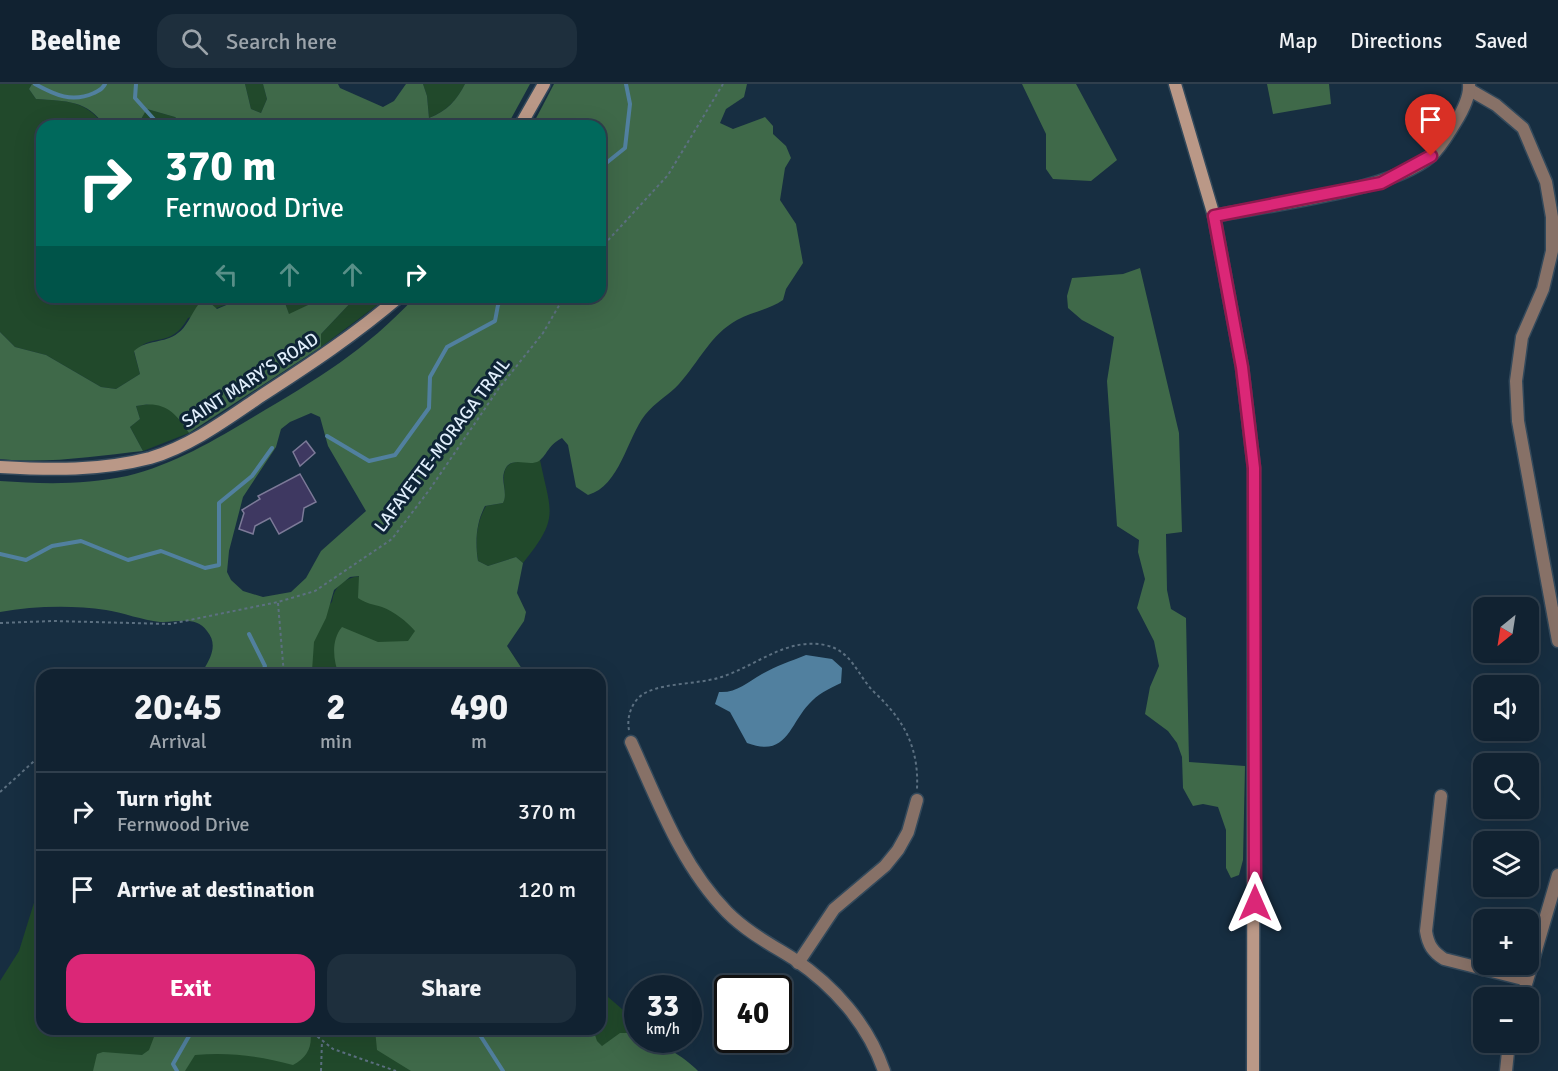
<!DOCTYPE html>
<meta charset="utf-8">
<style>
:root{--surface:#112231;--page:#1e2f3d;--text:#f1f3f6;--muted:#9ca4ab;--line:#303f4d;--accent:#db2777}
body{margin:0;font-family:Signika,sans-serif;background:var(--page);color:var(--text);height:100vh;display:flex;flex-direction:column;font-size:22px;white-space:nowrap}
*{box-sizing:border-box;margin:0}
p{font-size:20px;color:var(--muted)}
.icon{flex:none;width:33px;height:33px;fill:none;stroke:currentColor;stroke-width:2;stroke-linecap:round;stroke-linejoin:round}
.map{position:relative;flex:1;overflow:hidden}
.sheet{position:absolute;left:36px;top:585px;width:570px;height:366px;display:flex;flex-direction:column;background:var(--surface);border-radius:18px;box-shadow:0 6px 24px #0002,0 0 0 2px var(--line)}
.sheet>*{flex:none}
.banner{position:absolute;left:36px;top:36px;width:570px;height:183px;border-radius:18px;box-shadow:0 6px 24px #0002,0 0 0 2px var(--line);background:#00695c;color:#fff;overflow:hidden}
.needle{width:39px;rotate:210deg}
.tools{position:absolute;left:1473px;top:513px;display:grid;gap:12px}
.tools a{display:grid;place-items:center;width:66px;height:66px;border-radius:12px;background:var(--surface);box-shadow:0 6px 24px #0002,0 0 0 2px var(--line);font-size:30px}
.speed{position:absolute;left:624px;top:891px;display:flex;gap:12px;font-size:30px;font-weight:700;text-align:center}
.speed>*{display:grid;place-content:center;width:78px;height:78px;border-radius:50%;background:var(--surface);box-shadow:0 6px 24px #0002,0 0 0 2px var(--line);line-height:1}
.speed small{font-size:15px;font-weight:400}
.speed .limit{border:3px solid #111;border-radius:9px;background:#fff;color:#111}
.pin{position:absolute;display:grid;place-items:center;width:51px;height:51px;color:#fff;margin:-62px -26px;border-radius:50% 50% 50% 0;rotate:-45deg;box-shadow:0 0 6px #0007}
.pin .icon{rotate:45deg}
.me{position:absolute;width:66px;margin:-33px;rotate:0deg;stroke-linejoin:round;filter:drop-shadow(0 0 4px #0008)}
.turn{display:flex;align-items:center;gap:21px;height:126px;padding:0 30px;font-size:27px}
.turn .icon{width:78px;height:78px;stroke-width:2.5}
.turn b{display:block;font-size:42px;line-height:51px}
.lanes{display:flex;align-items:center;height:57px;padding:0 30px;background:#0003;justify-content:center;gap:30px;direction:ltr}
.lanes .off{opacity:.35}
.eta{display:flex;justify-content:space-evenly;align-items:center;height:102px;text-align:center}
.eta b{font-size:36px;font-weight:700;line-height:42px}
.cta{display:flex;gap:12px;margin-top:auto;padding:12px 30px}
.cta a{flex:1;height:69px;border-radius:18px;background:var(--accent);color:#fff;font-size:24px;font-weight:700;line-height:69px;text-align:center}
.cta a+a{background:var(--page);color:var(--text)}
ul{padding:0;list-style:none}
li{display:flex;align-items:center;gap:18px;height:78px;padding:0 30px;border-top:2px solid var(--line)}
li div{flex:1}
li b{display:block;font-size:22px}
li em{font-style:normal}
header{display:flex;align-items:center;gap:36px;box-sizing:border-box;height:84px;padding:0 30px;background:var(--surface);border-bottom:2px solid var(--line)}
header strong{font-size:28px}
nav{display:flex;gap:33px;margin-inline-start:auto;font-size:21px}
.search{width:420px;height:54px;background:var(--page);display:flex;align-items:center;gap:15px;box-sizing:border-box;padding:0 21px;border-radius:18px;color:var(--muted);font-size:22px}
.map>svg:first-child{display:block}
.green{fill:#21492b}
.forest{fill:#3f6949;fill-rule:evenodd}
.water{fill:#51809f}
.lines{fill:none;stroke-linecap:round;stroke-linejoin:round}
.stream{stroke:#51809f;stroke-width:4}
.building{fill:#3e3861;stroke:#7c7a98;stroke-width:1.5}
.street-casing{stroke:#33495b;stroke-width:15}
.secondary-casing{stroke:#33495b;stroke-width:15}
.path{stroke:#5c7081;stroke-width:2;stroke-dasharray:3 3;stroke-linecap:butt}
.street{stroke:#877167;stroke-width:12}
.secondary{stroke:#ba9887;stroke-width:12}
.route-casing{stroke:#8e194d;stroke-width:15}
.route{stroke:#db2777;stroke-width:10}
.labels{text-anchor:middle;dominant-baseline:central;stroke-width:6;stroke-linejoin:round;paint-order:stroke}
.street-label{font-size:18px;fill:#e0eefb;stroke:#0e2436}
</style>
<header>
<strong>Beeline</strong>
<div class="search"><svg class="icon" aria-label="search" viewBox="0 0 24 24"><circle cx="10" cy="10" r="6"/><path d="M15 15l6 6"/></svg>Search here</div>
<nav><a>Map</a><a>Directions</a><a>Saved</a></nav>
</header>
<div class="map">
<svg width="1558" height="987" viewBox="0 0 1558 987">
<rect width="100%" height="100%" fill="#172e41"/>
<g class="green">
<path d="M0 0H32L29 5 36 15C68 17 84 16 105 42H42V213H237L231 219 188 234C170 266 154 247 134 268L140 290 116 305 101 303 46 271 15 263 0 248Z"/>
<path d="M245 0H263L267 15 261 29 251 25Z"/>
<path d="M423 0H465C457 17 446 27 429 34L427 12Z"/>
<path d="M147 25 175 33 186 42H137Z"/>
<path d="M287 213H325L289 231 285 219Z"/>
<path d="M356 213H388L321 263V250Z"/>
<path d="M157 319 177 329 189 349 143 367 130 343 140 335 136 322Z"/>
<path d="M540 376C551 430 560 433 523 479L516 473 488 482 478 477C475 458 476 439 486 422L503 419C509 407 495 381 516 378 524 376 531 379 540 376Z"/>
<path d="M394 472 467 591H251L332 518C334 502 344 494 360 492L359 501Z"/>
<path d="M42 793V945H600V906L637 938 638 956H649L662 987H0V897L19 867Z"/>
</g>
<g class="forest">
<path d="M32 0H245L251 25 261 29 267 15 263 0H338L340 4 383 23 394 17 406 0H423L427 12 429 34C447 27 457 16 465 0H530L507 42H186L175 33 147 25 137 42H105C87 16 66 17 36 15L29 5Z"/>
<path d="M554 0H747L744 13 726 25 720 39 733 45 765 33 773 42V50L786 62 791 74 785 84 780 116 796 140 803 179 786 205 783 216C768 226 752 228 737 236 710 251 699 278 679 300 669 311 655 318 645 331 627 354 620 402 588 411L576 403 568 361 562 354C547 362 548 370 539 377 529 383 516 373 507 382 498 394 509 408 503 419L485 422C476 439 475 458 478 477L488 482 516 473 523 479 517 509 526 528 524 537 507 562 526 591H339C333 576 331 556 342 543L378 558 408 557 415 547C406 537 395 528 382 523 373 520 367 520 358 514L359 492 350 493 334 506 326 534 314 558 312 587 306 591H163V585L168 583 190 587 204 585C211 573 218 560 207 547 195 531 177 539 160 538 142 536 124 529 106 526 72 521 33 522 0 528V397C43 400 84 401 127 392 173 381 215 356 255 332 316 296 366 266 415 213H600V42H532ZM311 329 320 333 328 362 366 427 321 467 306 494 291 508 263 513 243 507 231 496 227 488 229 467 243 413 276 363 281 345 290 338Z"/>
<path d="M1022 0H1076L1117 76 1091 97 1053 95 1046 85V50Z"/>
<path d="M1267 0H1329L1331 20 1273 30Z"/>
<path d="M1140 184 1179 349 1182 448 1166 450 1167 506 1171 525 1186 534 1189 678 1245 682 1243 776 1239 791 1231 794 1226 784V746L1218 723 1203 720 1193 722 1183 704 1182 673 1177 659 1168 647 1145 630 1150 603 1159 582 1154 557 1137 524 1145 495 1138 468 1139 456 1117 442 1107 297 1114 253 1082 236 1068 224 1067 212 1072 194 1123 190Z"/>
<path d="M237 213H287L285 219 289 230 325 213H356L321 250V263L189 349C175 327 163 316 136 322L140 335 130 343 143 367C95 372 48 380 0 375V248L15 263 46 271 101 303 116 305 140 290 134 267C147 255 164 260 178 249 186 244 192 229 198 221L209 218 217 225 231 219Z"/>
<path d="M157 945H310C313 962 308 973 293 981 259 972 230 968 195 971L185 987H93L97 970 103 968 142 971 149 966Z"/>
<path d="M375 945H593L597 957 602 962 620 949H636L638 956C657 956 685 973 698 987H411L377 966Z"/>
</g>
<path class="water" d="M806 571 832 575 842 584 841 599C828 605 818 610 809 620 789 641 787 674 747 659L730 628 715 620 719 608C737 609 746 599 762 590 776 582 791 577 806 571Z"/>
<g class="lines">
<g class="stream">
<path d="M35 0C55 11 72 19 94 9 99 6 102 6 105 0"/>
<path d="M136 0 135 14 160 42"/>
<path d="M600 84 625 64 630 20 626 0"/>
<path d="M327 352 369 377 395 371 429 324 430 293 447 263 495 237 498 221 503 213"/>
<path d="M0 470 26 476 52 462 81 457 128 476 161 467 205 484 219 481V419L252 392 272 364"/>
<path d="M249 550 265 582 261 591"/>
<path d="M473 945 478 948 503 987"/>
<path d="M177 987 173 980 193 945"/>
</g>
</g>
<g class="building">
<path d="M306 357 315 369 300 382 293 368Z"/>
<path d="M300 390 316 418 304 424 302 437 279 450 270 434 255 442 253 450 239 445 244 429 242 426 260 415 258 412Z"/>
</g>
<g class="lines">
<defs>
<g id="street">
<path d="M1470 6 1496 21 1523 44 1546 98 1552 133V167L1543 205 1522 253 1516 297 1518 337 1558 557"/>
<path d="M1214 132C1269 121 1391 107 1431 72 1441 63 1448 50 1455 39 1462 28 1470 12 1469 0"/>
<path d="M631 658C658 717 681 781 727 828 747 848 770 860 794 875 834 902 868 940 884 987"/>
<path d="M1441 712 1426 847C1428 861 1433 868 1444 875L1527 896"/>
<path d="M798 879 834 825 885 782 898 766 908 748 917 716"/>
<path d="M1522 914 1558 791"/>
<path d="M1506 987 1509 958"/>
</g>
<g id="secondary">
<path d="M1175 0 1214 132 1242 283 1254 384 1253 987"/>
<path d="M520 42 544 0"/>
<path d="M0 383C51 386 100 387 150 374 191 362 227 335 261 312 309 281 356 250 399 213"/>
</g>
</defs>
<use href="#street" class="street-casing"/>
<use href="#secondary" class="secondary-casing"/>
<g class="path">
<path d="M600 165 668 91 723 0"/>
<path d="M278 519 284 591"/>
<path d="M0 539 53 537 170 540 278 518 315 507 392 455 430 405 499 304 543 249 564 213"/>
<path d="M629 646C626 632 633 614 647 608 666 599 697 600 718 594 754 584 785 553 825 561 853 567 857 592 876 610 905 637 919 665 917 705"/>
<path d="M0 708 42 670"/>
<path d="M308 945 333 965 396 987"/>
<path d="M321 987 322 957"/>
</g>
<use href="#street" class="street"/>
<use href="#secondary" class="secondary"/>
</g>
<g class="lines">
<defs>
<path id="route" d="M1255 819 1254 384 1242 283 1214 132 1381 99 1431 72"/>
</defs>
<use href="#route" class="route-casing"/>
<use href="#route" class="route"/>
</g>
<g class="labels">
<g class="street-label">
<text transform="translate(250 296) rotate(-33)">SAINT MARY'S ROAD</text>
<text transform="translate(442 361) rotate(-53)">LAFAYETTE-MORAGA TRAIL</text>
</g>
</g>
</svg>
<div class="tools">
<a><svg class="needle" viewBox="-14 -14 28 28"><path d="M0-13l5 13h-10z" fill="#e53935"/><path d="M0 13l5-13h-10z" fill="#9ca4ab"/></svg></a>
<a><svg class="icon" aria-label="sound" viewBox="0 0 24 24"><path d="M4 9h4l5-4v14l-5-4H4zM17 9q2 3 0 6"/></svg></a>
<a><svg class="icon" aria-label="search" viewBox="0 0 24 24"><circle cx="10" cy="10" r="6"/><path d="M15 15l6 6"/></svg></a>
<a><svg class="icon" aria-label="layers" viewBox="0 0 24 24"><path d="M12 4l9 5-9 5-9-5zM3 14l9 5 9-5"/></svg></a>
<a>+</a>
<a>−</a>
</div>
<div class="speed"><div>33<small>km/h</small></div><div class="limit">40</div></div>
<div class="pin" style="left:1431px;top:72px;background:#d93025"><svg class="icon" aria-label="arrive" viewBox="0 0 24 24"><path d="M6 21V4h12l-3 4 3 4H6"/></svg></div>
<svg class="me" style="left:1255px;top:819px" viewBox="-20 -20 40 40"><path d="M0-17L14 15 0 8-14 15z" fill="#db2777" stroke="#fff" stroke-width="4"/></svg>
<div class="banner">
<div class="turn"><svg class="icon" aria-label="right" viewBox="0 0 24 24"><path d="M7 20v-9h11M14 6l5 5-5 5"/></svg><div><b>370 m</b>Fernwood Drive</div></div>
<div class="lanes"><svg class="icon off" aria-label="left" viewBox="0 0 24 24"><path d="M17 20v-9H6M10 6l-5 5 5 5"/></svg><svg class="icon off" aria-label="ahead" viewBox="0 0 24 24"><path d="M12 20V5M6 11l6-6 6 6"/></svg><svg class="icon off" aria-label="ahead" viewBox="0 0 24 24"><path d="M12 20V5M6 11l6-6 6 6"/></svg><svg class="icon" aria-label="right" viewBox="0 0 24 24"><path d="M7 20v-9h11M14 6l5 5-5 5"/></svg></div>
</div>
<section class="sheet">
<div class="eta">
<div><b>20:45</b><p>Arrival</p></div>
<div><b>2</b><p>min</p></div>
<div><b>490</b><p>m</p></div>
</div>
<ul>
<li><svg class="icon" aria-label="right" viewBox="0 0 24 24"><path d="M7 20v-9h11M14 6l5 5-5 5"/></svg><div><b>Turn right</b><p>Fernwood Drive</p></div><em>370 m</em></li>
<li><svg class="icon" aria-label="arrive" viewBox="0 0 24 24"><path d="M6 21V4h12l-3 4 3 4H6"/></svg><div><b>Arrive at destination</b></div><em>120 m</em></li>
</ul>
<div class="cta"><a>Exit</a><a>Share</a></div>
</section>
</div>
